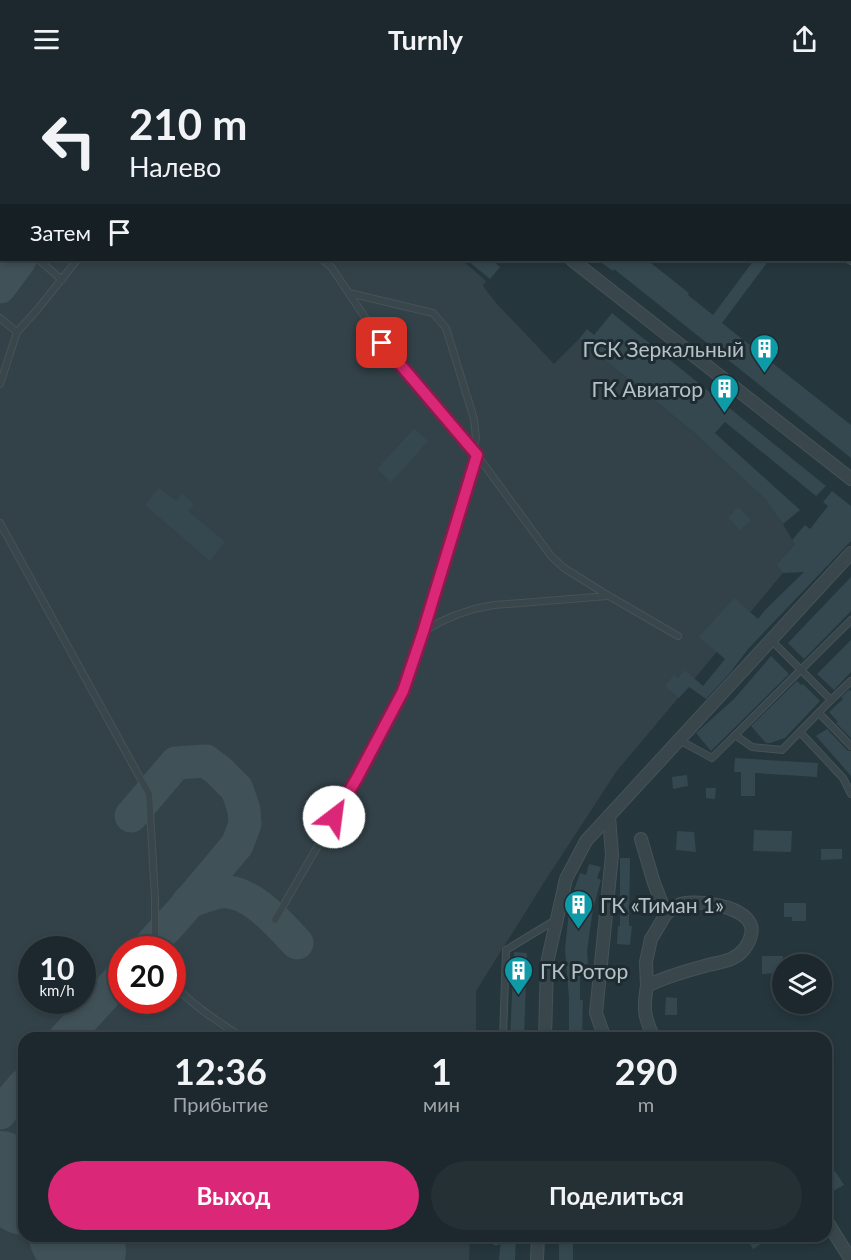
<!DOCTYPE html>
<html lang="ru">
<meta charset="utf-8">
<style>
:root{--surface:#1c282d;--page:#253035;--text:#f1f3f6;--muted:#a0a6aa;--line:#3a4449;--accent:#db2777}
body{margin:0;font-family:Lato,sans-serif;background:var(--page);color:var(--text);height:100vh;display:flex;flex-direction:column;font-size:22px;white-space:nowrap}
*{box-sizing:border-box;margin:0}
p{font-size:20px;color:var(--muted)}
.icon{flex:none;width:33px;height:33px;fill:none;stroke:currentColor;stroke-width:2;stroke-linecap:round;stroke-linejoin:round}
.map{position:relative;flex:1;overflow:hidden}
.sheet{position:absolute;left:18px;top:954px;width:814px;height:210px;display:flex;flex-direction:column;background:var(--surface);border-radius:18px;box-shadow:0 3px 9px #0003,0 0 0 2px var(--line)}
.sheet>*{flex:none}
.guide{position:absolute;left:0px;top:0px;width:852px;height:183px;box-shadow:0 3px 9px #0003,0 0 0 2px var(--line);background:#1c282d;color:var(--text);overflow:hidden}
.buttons{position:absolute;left:772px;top:876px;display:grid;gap:12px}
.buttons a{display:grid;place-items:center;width:60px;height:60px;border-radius:50%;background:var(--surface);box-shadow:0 3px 9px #0003,0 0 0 2px var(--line);font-size:30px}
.speed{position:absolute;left:18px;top:858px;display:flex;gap:12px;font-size:30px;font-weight:700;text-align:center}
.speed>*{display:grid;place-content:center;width:78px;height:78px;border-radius:50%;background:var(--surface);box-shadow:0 3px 9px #0003,0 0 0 2px var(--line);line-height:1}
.speed small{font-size:15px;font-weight:400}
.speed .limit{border:9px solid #d22;background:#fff;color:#111}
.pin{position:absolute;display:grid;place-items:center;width:51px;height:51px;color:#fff;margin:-26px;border-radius:12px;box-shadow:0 3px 9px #0006}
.me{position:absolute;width:66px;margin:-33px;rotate:30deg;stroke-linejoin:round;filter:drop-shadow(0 0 4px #0008)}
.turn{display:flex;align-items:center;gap:21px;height:126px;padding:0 30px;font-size:27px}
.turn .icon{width:78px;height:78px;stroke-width:2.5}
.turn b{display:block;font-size:42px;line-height:51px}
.then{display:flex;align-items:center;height:57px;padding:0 30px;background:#0003;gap:12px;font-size:22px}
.eta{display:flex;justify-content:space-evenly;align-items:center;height:102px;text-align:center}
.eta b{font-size:36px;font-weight:700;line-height:42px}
.cta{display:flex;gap:12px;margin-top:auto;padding:12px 30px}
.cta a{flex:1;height:69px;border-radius:36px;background:var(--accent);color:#fff;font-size:24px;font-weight:700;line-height:69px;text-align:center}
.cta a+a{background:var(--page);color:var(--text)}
header{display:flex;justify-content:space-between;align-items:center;height:78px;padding:0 30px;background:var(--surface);font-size:27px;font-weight:700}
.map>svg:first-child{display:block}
.airport{fill:#334249;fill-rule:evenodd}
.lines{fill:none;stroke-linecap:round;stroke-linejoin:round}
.taxiway{stroke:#405158;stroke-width:33}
.runway{stroke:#405158;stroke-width:82}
.building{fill:#354850}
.service-casing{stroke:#455358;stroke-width:8}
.minor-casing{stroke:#455358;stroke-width:14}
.service{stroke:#39474c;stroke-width:6}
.minor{stroke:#39474c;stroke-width:12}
.route-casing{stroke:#8e194d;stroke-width:15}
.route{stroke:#db2777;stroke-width:10}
.labels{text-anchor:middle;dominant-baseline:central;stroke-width:6;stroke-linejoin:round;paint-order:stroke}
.poi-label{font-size:21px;fill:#b5c1c7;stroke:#1e2c31;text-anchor:end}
</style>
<header><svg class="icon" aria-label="menu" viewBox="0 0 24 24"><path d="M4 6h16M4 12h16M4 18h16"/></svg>Turnly<svg class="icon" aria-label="share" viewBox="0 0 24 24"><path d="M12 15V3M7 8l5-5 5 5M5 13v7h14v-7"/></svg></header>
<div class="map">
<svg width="851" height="1182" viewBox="0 0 851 1182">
<rect width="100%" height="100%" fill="#25363c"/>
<path class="airport" d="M0 0H248L250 1 2 2V182H462L486 203 483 208 496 225 554 286 579 261 691 352 767 423 776 435 795 466 776 487 783 495 616 694 545 803 476 913V960H24V1158H470L469 1182H0ZM32 872H82V922H32ZM122 872H172V922H122Z"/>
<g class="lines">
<g class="taxiway">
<path d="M67 0 68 2"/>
<path d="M0 109 2 111"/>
<path d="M0 209 20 182"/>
<path d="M131 738 176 685 206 683 219 693 237 711 244 732 245 746 237 767 179 836 146 872"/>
<path d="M189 823C200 821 210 815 221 814 250 811 279 846 297 865"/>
<path d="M65 960 122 898"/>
<path d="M0 1035 24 1007"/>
<path d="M0 1084 11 1104"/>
</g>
<g class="runway">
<path d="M0 1094 24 1116"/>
<path d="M70 1158 85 1172"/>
</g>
</g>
<g class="building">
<path d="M467 182H492L500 189 490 201Z"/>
<path d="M598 182H647L689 215 688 217 713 237 754 182H769L722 245 851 347V380L614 191 613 193Z"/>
<path d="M612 235 826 408 816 418 725 344 715 355 800 432 783 446 767 423 691 352 579 261 587 251 594 257Z"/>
<path d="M414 351 428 363 391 404 377 391Z"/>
<path d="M159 410 176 423 182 416 194 426 188 433 225 464 210 483 145 427Z"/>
<path d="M832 413 851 428V463L748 571 730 595 706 621 689 609 679 620 665 608 674 597 678 600 685 592 703 608 725 581 699 559 734 520 758 541 765 532 804 494 783 495 776 487 795 466 792 462 805 447 810 451 828 428 823 424Z"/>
<path d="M738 429 751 442 740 452 728 440Z"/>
<path d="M851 499V533L804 581 788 565Z"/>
<path d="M851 562V594L834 612 817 596Z"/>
<path d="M771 578 789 596 711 673 696 655 734 621Z"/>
<path d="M797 603 801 607 803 606 820 623 785 660 770 665H766L751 648Z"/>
<path d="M849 612 851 613V660L836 645 838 644 829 634 843 621 841 619Z"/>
<path d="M827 651 847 672 851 673V698L816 658Z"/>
<path d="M735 680 818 685 817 699 755 695V718H741V694H734Z"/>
<path d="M687 697 688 708 673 711 672 699Z"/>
<path d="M706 710H716L715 721 706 720Z"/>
<path d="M754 752 792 753 791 774 753 773Z"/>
<path d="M677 753 694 754 696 774 676 772Z"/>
<path d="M821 771H842V781L821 782Z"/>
<path d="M620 780H630L629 848H632L630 867 617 866 618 848H620Z"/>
<path d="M589 786 601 789 597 800 601 802 593 831 587 873 588 886 580 887V922H583L582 960H569V920L565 871 570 823 580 795 586 797Z"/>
<path d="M784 825H806V843H792V839H784Z"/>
<path d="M514 874 527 875 524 960H510Z"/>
<path d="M762 878H783V895L762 896Z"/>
<path d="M666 919 677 920V937H665Z"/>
<path d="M835 1093 844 1107 826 1117V1098Z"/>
<path d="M501 1158H516L515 1182H499Z"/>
<rect x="559" y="1158" width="14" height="24"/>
<path d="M745 1158H774L753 1171Z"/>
</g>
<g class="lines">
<defs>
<g id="service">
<path d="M135 0 136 2"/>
<path d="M314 0 316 2"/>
<path d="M40 2 42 0"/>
<path d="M347 2 348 0"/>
<path d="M760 2 762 0"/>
<path d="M0 26H2"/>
<path d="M0 72 2 73"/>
<path d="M0 148 2 149"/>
<path d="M39 182 62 202"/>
<path d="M323 182 332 190 382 265 477 377 551 478 564 490 609 518 678 558"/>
<path d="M849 182 851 183"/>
<path d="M349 215 433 235 446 250 474 341 476 360 473 372"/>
<path d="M0 240 17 254 0 306"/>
<path d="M17 254 37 232 77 182"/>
<path d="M0 445 149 716 155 820V862L157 872"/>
<path d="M423 554 440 544 456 537 474 531 494 527 608 518"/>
<path d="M771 562 831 622 851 603"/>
<path d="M819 635 851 668"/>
<path d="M800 654 843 700 851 716"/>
<path d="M735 657 752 669 782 672 831 622"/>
<path d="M679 662 712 680 851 542"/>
<path d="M275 842 357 700 403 613 423 554 477 377"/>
<path d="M172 904C192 928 218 943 243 960"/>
<path d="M503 960 506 872 557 841"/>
<path d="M496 1163V1158"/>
</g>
<g id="minor">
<path d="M558 0V2"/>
<path d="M778 0 780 2"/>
<path d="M850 62H851"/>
<path d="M572 182 851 401"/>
<path d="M641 761 654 805 666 836C672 831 677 826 685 825 704 822 758 830 751 857 749 867 741 877 731 881 724 884 716 885 708 887 687 893 666 898 647 908 643 930 644 939 654 960"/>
<path d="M647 908 646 884 651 861 666 836"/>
<path d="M545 960 547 885 566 801 586 763 851 475"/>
<path d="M607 960 603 955 596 935 612 777 609 738"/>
<path d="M826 1142 851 1182"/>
<path d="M537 1182 538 1158"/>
</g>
</defs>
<use href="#service" class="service-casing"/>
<use href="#minor" class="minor-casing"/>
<use href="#service" class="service"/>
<use href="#minor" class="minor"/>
</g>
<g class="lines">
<defs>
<path id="route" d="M334 739 357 700 403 613 423 554 477 377 382 265"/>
</defs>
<use href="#route" class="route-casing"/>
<use href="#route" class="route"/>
</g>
<defs>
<symbol id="building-pin" viewBox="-11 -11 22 30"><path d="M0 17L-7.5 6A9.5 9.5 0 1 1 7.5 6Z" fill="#0f9aa8" stroke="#1e2c31"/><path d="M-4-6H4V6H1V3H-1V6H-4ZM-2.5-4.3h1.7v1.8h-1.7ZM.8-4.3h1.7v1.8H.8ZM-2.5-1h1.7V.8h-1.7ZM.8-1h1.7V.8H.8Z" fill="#fff"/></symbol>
</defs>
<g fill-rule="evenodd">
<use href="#building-pin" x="748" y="254" width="33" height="45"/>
<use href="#building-pin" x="708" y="294" width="33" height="45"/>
<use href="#building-pin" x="562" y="810" width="33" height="45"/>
<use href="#building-pin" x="502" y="876" width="33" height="45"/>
</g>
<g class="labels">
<g class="poi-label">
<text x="744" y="270">ГСК Зеркальный</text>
<text x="703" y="310">ГК Авиатор</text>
<text x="600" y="826" text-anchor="start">ГК «Тиман 1»</text>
<text x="540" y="892" text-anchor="start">ГК Ротор</text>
</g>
</g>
</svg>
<div class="buttons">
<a><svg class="icon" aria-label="layers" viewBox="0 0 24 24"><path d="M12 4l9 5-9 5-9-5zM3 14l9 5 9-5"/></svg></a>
</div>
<div class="speed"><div>10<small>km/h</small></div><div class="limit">20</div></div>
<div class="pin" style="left:382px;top:265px;background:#d93025"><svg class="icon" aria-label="arrive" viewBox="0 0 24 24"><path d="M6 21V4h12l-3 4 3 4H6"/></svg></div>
<svg class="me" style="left:334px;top:739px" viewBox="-20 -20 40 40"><circle r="19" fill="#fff"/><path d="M0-13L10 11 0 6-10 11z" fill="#db2777"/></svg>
<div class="guide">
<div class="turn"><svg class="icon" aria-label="left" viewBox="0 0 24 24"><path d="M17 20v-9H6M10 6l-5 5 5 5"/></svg><div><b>210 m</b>Налево</div></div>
<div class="then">Затем<svg class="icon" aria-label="arrive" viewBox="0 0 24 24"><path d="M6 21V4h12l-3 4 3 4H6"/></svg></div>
</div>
<section class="sheet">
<div class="eta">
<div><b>12:36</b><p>Прибытие</p></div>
<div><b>1</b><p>мин</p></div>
<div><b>290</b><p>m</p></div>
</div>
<div class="cta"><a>Выход</a><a>Поделиться</a></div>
</section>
</div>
